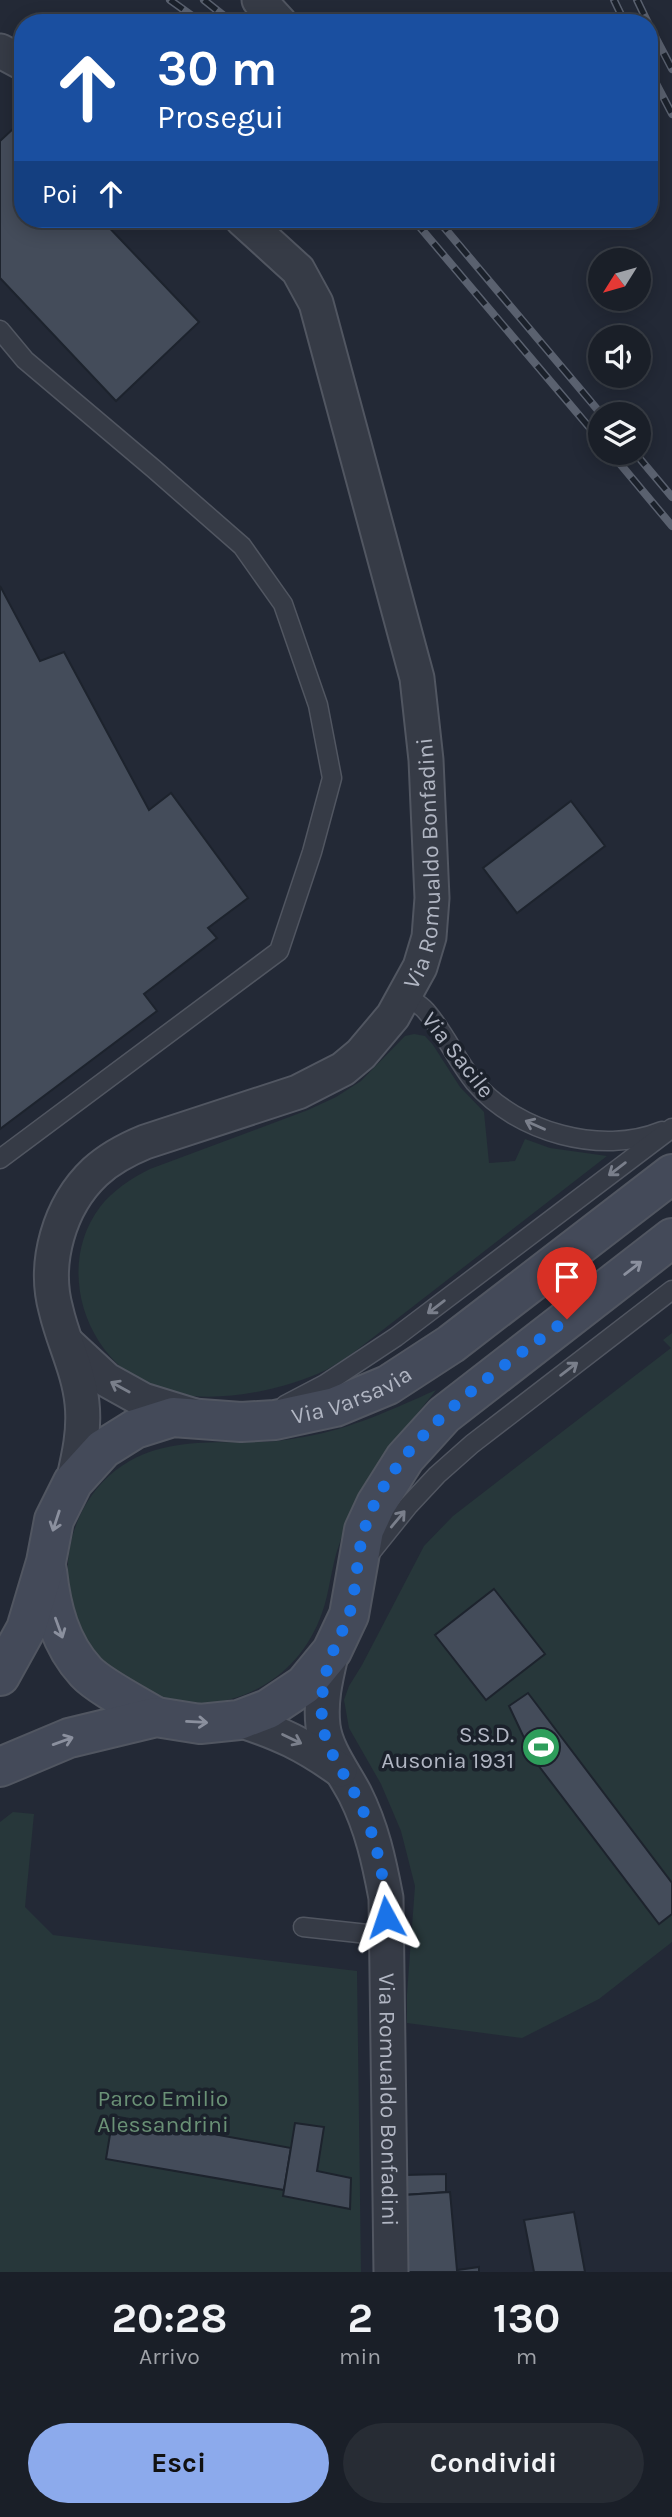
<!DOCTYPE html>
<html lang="it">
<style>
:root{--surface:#1a1f28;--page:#272c34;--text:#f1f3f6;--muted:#9fa2a8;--line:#383d45;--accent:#8caaec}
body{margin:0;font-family:Karla,sans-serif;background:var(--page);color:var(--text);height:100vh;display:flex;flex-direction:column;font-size:26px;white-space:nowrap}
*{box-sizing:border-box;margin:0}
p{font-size:23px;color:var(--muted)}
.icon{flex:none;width:38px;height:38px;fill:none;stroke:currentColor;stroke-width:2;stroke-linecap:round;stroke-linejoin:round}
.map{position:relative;height:2272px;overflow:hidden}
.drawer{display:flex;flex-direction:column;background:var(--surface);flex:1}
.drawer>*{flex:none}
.banner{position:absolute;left:14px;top:14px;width:644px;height:214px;border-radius:28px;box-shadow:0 4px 18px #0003,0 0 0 2px var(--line);background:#1a4fa0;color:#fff;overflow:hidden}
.needle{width:46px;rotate:233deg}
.buttons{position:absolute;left:588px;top:248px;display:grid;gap:14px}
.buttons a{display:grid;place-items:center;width:63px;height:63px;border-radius:50%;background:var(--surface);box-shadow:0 4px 18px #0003,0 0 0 2px var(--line);font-size:35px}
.pin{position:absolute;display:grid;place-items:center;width:60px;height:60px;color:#fff;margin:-72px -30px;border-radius:50% 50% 50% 0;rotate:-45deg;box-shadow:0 0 7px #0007}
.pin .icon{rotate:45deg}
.me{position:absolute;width:77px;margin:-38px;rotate:355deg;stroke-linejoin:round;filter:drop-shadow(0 0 5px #0008)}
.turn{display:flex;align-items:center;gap:24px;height:147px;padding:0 28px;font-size:32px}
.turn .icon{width:91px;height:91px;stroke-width:2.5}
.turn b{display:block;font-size:49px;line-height:60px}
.then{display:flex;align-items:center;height:66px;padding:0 28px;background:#0003;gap:14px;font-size:26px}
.eta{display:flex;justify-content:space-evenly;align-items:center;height:119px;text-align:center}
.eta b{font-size:42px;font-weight:700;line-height:49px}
.cta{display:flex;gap:14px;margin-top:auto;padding:14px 28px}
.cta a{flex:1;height:80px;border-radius:42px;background:var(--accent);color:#111;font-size:28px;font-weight:700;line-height:80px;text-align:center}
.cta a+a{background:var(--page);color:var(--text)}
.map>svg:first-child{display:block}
.green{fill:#27373a}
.building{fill:#444c5a;stroke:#1d232d;stroke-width:2}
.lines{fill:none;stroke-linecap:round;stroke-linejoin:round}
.lane-casing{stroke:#515661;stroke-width:21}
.street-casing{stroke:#515661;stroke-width:37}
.secondary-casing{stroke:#515661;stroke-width:42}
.lane{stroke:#363b46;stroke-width:18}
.street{stroke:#363b46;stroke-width:33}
.secondary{stroke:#444a59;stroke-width:38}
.rail-casing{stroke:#5a616f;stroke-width:8}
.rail{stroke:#1b212b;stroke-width:5;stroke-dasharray:16;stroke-linecap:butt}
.oneway{stroke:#7a7f8b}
.oneway2{stroke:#8b909e}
.route{stroke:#1a73e8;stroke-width:12;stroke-dasharray:0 21.6}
.labels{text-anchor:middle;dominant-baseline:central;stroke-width:7;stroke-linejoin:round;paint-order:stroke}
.street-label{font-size:23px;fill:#b1b6c3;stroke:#1b212b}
.poi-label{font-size:23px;fill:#b1b6c3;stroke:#1b212b;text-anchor:end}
.park-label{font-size:23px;fill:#6a9176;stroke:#1b212b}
</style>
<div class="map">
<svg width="672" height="2272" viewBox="0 0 672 2272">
<rect width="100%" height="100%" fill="#232936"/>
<g class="green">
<path d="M414 1034 425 1036 433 1045 460 1087 484 1112 489 1163 515 1161 525 1139 550 1148 607 1156 353 1353C344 1359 335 1365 326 1370 280 1392 203 1407 155 1388 86 1361 54 1268 100 1207 113 1190 132 1178 150 1169L308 1110 336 1097 361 1081 405 1036Z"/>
<path d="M672 1333V1942L599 1999 522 2038 407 2023V1994L415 1886 401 1831 381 1784 349 1728 344 1700 349 1686 362 1665 424 1546 453 1516 671 1348 663 1340Z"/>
<path d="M436 1390C407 1427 376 1462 356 1505 350 1518 343 1532 339 1545 331 1567 330 1591 322 1613 303 1667 257 1701 200 1704 172 1706 142 1694 120 1676 105 1664 90 1650 81 1632 55 1578 67 1508 116 1470 159 1437 210 1443 261 1442 275 1442 290 1439 304 1437 351 1429 393 1409 436 1390Z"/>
<path d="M13 1812 34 1814 25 1907 53 1935 357 1971 361 2272H0V1822Z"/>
</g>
<g class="building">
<path d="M15 127 23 136V219H101L199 322 116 401 0 278V141Z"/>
<path d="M0 586 40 661 64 652 149 810 171 793 248 898 208 928 217 938 144 994 157 1011 0 1129Z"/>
<path d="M571 801 605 846 517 913 483 868Z"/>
<path d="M494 1589 545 1654 486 1700 435 1635Z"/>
<path d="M528 1693 672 1883V1914L659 1924 535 1761 509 1706Z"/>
<path d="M113 2116 291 2148 284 2190 106 2159Z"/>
<path d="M295 2123 324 2127 317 2171 351 2178 350 2209 283 2196Z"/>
<path d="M446 2174V2192L404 2195V2175Z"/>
<path d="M450 2192 457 2270 479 2267V2272H408L405 2251 404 2195Z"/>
<path d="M574 2212 585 2272H534L524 2220Z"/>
</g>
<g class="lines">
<defs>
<g id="lane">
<path d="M0 330 25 360 154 469 242 546 283 604 318 705 332 778 312 852 279 951 0 1159"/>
<path d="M405 995C412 1000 421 1005 426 1011 445 1033 457 1061 475 1083 517 1132 601 1156 662 1131"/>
<path d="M285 1405 325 1384 396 1337 672 1128"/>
<path d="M368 1556 409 1505 437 1475 472 1444 672 1290"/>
<path d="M303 1927 386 1936"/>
</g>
<g id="street">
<path d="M259 0 280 23"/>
<path d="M0 51 23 63"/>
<path d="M67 1343 107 1380 143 1400 195 1416"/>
<path id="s1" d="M73 1482C79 1456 85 1430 82 1403 79 1371 63 1341 56 1310 43 1263 59 1206 95 1172 109 1159 128 1149 145 1142L298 1092 343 1069 361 1054 393 1016 420 967 429 937 432 898 426 760 417 678 316 303 298 270 242 219"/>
<path id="s2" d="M332 1651C326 1677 320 1700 323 1726 326 1750 344 1773 355 1794 372 1828 379 1861 386 1898L391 2272"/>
<path d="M239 1720C280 1733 305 1745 340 1770"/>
</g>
<g id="secondary">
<path d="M47 1571C51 1608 60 1644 86 1672 99 1686 138 1706 156 1717"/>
<path id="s3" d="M0 1676 26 1629 46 1562 54 1520 73 1482 103 1449 135 1429 173 1417 241 1422 275 1420 335 1407 388 1385 451 1344 672 1174"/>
<path d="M0 1767 69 1738 156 1717 200 1724 239 1720 268 1709 304 1685 332 1651 349 1615 364 1530 376 1504 405 1458 444 1415 672 1238"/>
</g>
</defs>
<use href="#lane" class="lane-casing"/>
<use href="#street" class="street-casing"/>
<use href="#secondary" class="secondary-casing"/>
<use href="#lane" class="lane"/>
<use href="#street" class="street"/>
<use href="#secondary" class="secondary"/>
<defs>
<g id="rail">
<path d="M170 0 202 23"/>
<path d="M204 0 233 23"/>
<path d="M614 0 625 23"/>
<path d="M637 0 648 23"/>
<path d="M649 25 672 69"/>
<path d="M649 70 672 114"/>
<path d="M413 219 600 440"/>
<path d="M437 219 602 415"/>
<path d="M611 453 672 526"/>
<path d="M635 453 672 497"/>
</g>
</defs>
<use href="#rail" class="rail-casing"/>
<use href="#rail" class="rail"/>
</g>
<defs><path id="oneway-shaft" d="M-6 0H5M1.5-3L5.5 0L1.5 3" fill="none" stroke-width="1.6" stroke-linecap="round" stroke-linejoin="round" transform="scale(1.75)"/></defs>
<g class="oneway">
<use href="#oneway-shaft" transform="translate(535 1125) rotate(-156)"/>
<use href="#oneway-shaft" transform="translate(617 1169) rotate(143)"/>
<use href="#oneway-shaft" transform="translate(436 1307) rotate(143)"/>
<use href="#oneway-shaft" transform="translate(569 1369) rotate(-37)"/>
<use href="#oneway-shaft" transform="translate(120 1387) rotate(-151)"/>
<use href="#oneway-shaft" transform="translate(398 1519) rotate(-50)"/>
<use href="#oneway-shaft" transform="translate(292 1739) rotate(26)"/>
</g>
<g class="oneway2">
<use href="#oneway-shaft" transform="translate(633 1268) rotate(-38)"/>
<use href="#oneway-shaft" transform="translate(56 1521) rotate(108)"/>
<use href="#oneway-shaft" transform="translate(59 1628) rotate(70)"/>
<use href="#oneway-shaft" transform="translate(197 1722) rotate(3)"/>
<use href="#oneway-shaft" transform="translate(63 1741) rotate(-20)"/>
</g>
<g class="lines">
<path class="route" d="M386 1917C385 1874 375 1832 355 1794 344 1773 327 1751 323 1727 319 1702 324 1672 334 1649 338 1638 345 1627 349 1615 357 1588 356 1558 364 1531 391 1439 494 1374 567 1319"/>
</g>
<defs>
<symbol id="stadium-disc" viewBox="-11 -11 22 22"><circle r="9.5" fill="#2e9e5b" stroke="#1b212b"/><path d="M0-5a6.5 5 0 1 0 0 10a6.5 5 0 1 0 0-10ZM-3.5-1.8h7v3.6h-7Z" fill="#fff"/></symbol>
</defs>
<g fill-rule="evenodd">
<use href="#stadium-disc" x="519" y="1725" width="44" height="44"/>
</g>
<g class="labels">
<g class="street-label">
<text stroke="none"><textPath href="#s1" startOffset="830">Via Romualdo Bonfadini</textPath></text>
<text transform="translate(458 1055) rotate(52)">Via Sacile</text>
<text stroke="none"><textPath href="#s3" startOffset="514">Via Varsavia</textPath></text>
<text stroke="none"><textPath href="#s2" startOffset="462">Via Romualdo Bonfadini</textPath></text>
</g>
<g class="poi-label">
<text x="514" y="1734">S.S.D.<tspan x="514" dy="26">Ausonia 1931</tspan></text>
</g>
<g class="park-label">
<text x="163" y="2098">Parco Emilio<tspan x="163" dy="26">Alessandrini</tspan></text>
</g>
</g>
</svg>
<div class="buttons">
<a><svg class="needle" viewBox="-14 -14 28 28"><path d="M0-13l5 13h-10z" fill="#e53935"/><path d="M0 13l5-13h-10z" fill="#9fa2a8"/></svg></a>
<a><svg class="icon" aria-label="sound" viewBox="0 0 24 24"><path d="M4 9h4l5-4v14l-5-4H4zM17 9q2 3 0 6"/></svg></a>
<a><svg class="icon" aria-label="layers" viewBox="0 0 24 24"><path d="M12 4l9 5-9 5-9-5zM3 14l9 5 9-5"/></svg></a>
</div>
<div class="pin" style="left:567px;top:1319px;background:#d93025"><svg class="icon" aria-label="arrive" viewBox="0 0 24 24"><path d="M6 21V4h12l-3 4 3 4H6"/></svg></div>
<svg class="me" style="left:386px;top:1917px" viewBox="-20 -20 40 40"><path d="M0-17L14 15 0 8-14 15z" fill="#1a73e8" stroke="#fff" stroke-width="4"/></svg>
<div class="banner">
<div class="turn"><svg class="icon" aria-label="ahead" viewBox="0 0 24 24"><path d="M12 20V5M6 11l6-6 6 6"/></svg><div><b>30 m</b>Prosegui</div></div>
<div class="then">Poi<svg class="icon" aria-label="ahead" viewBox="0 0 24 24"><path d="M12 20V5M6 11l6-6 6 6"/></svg></div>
</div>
</div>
<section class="drawer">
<div class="eta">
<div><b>20:28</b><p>Arrivo</p></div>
<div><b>2</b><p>min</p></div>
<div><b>130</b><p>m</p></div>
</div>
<div class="cta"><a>Esci</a><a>Condividi</a></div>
</section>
